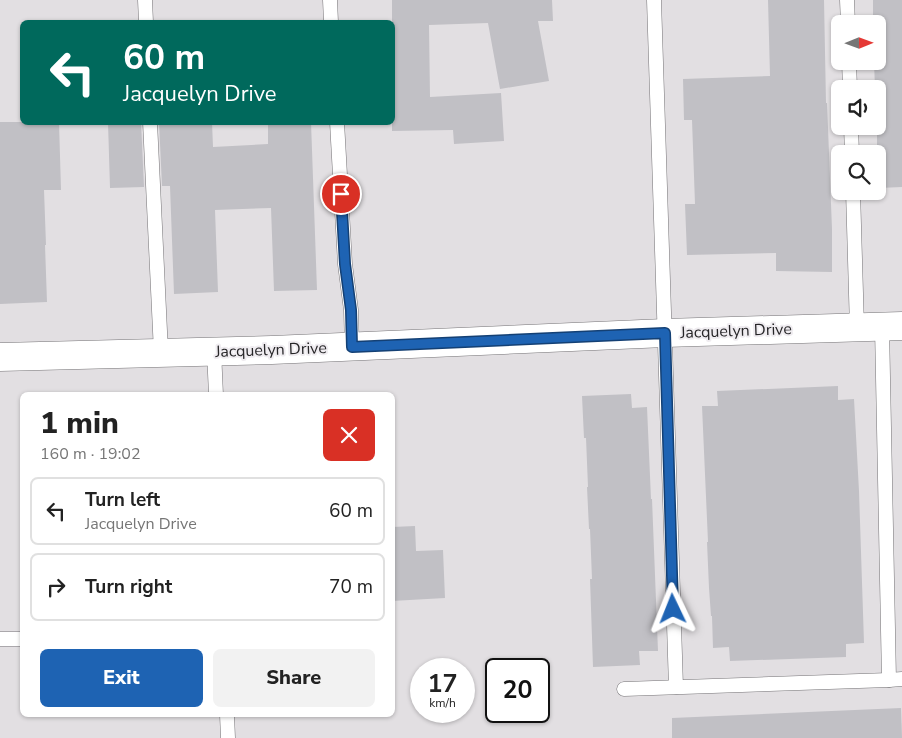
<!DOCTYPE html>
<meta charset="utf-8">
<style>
:root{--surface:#fff;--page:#f2f2f2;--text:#222;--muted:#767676;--line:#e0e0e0;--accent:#1e63b3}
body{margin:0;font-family:"Nunito Sans",sans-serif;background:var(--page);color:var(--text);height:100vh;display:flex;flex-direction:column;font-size:19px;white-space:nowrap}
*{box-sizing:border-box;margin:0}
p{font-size:16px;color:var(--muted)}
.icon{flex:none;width:28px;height:28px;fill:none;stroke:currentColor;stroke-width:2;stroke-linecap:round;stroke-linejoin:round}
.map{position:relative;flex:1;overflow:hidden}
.side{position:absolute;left:20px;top:392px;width:375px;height:325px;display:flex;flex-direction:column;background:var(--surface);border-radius:8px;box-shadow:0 1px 4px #0004}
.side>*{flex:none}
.top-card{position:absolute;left:20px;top:20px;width:375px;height:105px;border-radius:8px;box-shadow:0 1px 4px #0004;background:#00695c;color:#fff;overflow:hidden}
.needle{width:32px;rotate:89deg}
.controls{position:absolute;left:831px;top:15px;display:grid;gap:10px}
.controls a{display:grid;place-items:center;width:55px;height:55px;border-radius:8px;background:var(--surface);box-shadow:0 1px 4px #0004;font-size:25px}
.speed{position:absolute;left:410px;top:658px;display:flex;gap:10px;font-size:25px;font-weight:700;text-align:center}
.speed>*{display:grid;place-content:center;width:65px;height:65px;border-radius:50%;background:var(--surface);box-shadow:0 1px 4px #0004;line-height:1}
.speed small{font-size:12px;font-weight:400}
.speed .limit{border:2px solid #111;border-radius:8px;background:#fff;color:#111}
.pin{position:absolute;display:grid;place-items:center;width:42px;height:42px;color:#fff;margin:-21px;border:2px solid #fff;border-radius:50%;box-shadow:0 1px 5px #0007}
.me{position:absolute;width:55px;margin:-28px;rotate:358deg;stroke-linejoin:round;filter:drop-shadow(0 0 4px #0008)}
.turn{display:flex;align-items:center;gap:18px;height:105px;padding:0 20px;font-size:22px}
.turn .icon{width:65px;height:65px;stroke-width:2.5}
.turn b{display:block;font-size:35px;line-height:42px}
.round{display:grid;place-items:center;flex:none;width:52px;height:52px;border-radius:8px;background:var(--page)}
.summary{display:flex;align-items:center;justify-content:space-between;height:85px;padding:0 20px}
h1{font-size:30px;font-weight:800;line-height:38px}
.primary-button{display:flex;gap:10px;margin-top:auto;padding:10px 20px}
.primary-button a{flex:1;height:58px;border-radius:8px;background:var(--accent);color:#fff;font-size:20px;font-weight:800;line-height:58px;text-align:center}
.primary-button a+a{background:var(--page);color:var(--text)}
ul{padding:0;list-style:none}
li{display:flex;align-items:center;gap:15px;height:68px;margin:0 10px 8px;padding:0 10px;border:2px solid var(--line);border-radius:8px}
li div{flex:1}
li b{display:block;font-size:19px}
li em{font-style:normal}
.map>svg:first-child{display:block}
.building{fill:#c1c0c5}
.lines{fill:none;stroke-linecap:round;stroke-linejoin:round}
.service-casing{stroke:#757376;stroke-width:15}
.minor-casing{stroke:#757376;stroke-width:29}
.service{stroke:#fff;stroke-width:14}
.minor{stroke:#fff;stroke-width:28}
.route-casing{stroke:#144074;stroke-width:12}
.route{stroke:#1e63b3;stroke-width:9}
.labels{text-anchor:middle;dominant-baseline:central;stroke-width:4;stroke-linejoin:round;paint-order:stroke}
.street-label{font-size:16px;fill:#272628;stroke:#efecf0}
</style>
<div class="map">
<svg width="902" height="738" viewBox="0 0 902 738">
<rect width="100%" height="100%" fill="#e2dfe2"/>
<g class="building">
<path d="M392 0H552L553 21H538L549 81 500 89 488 23 429 25 430 97 501 93 504 141 454 144 453 130 392 131Z"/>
<path d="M768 0H824L826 103H827L832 229V272L776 271V253L687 255 685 204H695L692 120H684L683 79 770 76Z"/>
<path d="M873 0H902V187L879 188 878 145H877V126L878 89H875L874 61H878V24H873Z"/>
<path d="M0 122H59L61 190H44L46 245H45L47 302 0 304Z"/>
<path d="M108 122H141L144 187 110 188Z"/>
<path d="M159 122H212L213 147 268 144V122H311L317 290 274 291 271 208 215 210 218 292 174 294 170 186H162Z"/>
<path d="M838 386V400L854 399 859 491 864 643 846 644V657L730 661 729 647 713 648 712 616H711L709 588 707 542H708L702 406H718L717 391Z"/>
<path d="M631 394 632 408 647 407 651 499H652L658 651H639L640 665 593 667 590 579H592L590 529H589L587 487H588L586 438H584L582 396Z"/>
<path d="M415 526 416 551 443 550 445 598 392 601V527Z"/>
<path d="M901 708 902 738H672V718Z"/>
</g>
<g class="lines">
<defs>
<g id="service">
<path d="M145 0 146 22"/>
<path d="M330 0 331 22"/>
<path d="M654 0 676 687"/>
<path d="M847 0 848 24"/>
<path d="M849 61 850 89"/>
<path d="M150 122 161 352"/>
<path d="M337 122 345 264 351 310 352 347"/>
<path d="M851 126 852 154"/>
<path d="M853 191 857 328"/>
<path d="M214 351 216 395"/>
<path d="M0 639H22"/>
<path d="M889 680 902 679"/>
<path d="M624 689 889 680 882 327"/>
<path d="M227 715 228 738"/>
</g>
<path id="minor" d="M0 357 272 350 665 333 902 326"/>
</defs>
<use href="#service" class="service-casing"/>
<use href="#minor" class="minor-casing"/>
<use href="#service" class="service"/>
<use href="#minor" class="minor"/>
</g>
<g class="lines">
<defs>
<path id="route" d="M341 194 345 264 351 310 352 347 665 333 673 609"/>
</defs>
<use href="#route" class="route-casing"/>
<use href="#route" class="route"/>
</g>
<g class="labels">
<g class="street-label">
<text transform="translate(736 331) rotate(-2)">Jacquelyn Drive</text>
<text transform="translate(271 350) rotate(-2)">Jacquelyn Drive</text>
</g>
</g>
</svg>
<div class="controls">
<a><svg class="needle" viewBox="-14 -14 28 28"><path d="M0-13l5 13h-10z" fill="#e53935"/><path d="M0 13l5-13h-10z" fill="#767676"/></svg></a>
<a><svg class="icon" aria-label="sound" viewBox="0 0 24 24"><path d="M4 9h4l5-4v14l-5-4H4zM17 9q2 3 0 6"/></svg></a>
<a><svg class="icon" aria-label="search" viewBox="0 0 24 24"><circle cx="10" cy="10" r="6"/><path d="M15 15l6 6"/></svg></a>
</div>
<div class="speed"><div>17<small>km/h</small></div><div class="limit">20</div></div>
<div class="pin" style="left:341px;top:194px;background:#d93025"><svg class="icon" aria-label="arrive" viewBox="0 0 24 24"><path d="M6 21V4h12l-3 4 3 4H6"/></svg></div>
<svg class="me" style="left:673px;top:609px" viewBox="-20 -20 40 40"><path d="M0-17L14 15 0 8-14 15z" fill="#1e63b3" stroke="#fff" stroke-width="4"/></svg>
<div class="top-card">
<div class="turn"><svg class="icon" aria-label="left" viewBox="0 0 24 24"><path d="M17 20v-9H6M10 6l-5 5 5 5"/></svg><div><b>60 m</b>Jacquelyn Drive</div></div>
</div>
<section class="side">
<div class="summary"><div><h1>1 min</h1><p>160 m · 19:02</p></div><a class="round" style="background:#d93025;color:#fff"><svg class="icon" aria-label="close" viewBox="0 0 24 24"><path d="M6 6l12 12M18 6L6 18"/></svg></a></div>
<ul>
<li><svg class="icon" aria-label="left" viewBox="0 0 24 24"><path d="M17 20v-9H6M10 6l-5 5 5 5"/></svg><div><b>Turn left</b><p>Jacquelyn Drive</p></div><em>60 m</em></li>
<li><svg class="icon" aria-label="right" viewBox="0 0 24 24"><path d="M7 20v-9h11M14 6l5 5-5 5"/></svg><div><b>Turn right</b></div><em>70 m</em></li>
</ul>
<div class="primary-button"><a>Exit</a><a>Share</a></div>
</section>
</div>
